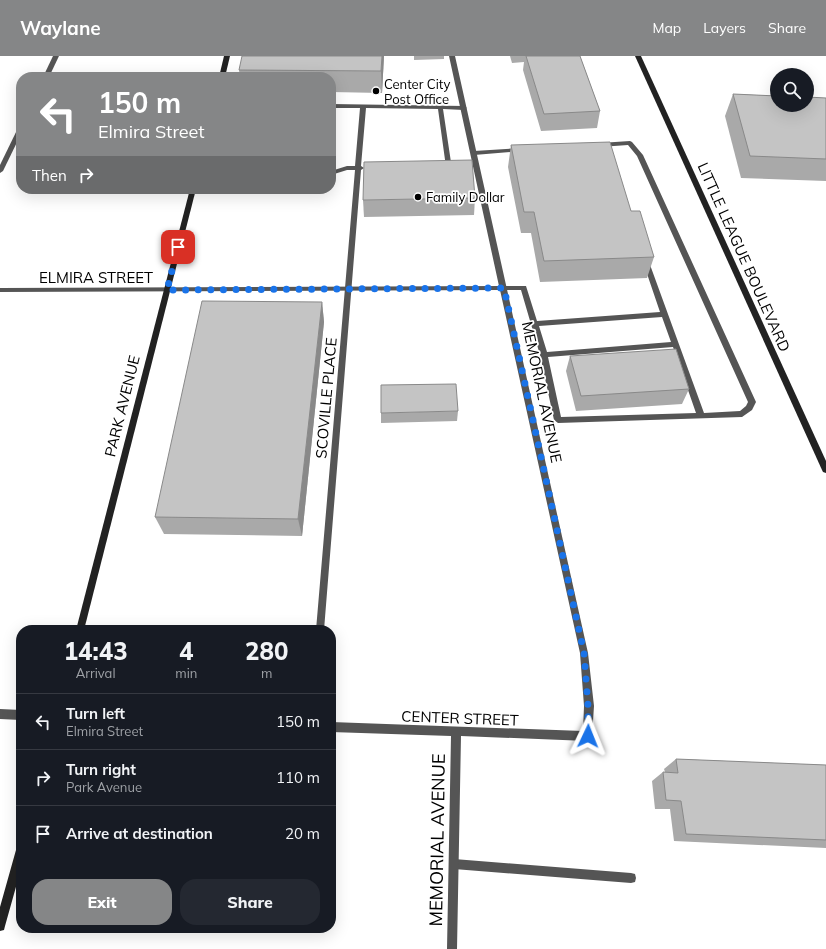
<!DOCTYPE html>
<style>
:root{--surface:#171b24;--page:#242831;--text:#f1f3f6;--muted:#9ea1a6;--line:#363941;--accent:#858687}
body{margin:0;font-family:Mulish,sans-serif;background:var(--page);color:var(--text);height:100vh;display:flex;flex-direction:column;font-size:15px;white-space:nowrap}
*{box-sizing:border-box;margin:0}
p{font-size:13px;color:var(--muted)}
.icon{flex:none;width:22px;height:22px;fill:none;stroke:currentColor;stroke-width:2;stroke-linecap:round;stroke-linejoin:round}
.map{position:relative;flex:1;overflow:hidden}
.side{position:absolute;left:16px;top:569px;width:320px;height:308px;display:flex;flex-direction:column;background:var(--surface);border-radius:16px;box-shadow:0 4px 16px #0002}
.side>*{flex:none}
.banner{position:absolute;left:16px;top:16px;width:320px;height:122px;border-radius:16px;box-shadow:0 4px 16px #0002;background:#858687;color:#fff;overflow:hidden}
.controls{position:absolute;left:770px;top:12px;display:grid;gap:8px}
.controls a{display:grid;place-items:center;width:44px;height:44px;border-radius:50%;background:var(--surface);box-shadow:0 4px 16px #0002;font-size:20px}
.pin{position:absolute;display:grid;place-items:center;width:34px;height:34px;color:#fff;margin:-17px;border-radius:8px;box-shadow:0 2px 6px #0006}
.me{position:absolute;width:44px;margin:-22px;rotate:2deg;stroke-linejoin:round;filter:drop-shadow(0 0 3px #0008)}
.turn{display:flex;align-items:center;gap:14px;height:84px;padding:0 16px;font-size:18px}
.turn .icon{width:52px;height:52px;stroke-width:2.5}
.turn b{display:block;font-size:28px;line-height:34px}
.then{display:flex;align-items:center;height:38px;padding:0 16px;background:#0003;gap:8px;font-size:15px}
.eta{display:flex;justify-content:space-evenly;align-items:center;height:68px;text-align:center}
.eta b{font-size:24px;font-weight:800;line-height:28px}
.cta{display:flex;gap:8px;margin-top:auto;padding:8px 16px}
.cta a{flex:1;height:46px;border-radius:16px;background:var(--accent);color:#fff;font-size:16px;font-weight:800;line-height:46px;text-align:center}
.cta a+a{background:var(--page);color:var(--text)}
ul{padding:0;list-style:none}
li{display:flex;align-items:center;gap:12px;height:56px;padding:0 16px;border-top:1px solid var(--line)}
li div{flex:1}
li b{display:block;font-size:15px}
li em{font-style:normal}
header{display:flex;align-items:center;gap:24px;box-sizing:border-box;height:56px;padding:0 20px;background:var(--accent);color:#fff}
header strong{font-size:19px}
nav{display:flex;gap:22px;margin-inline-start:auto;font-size:14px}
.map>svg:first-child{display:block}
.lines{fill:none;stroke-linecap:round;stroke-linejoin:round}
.lane{fill:#555;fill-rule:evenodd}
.street{fill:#555;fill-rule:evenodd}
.secondary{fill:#222;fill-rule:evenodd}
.wall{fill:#a9a9a9}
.shaded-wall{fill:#898989}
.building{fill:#c4c4c4;stroke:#898989}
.route{stroke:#1a73e8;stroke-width:7;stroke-dasharray:0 12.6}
.poi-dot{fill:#000;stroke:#fff;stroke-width:1.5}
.labels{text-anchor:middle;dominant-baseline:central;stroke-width:3.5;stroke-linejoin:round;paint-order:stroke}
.far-poi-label{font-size:13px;fill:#000;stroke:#fff;text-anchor:start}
.street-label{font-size:15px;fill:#000;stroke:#fff}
.near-street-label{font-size:18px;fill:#000;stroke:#fff}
</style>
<header>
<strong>Waylane</strong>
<nav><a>Map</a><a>Layers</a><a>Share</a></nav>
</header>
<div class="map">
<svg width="826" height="893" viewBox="0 0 826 893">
<rect width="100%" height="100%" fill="#fff"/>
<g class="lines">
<g class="lane">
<path d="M53 0H59L49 21H43Z"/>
<path d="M331 48 464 50 467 52 464 54 443 53 452 113 449 115 444 113 446 111 438 53 366 52 361 110 364 112 361 114 324 574H316L355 114H347L331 119V115L347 110H355L360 52H331Z"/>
<path d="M21 70V78L3 115 0 117V109L18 72Z"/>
<path d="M630 85 632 86 643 99 756 346 752 354 742 361 558 367 554 364 540 299 521 234H504L501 232 504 230H526L537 265 660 256 643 206 646 204 649 206 704 357 740 355 746 350 748 346 637 100 628 89 600 91 597 89 600 87ZM662 261 671 286 547 296 539 270ZM673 291 696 357 561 361 548 301Z"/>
<path d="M521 92 523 93V95L474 99 471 97 474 95Z"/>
<path d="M454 803 631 817 635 818 636 822 635 826 631 827 454 813 450 812 449 808 450 804Z"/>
</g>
<g class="street">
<path d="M449 0H455L588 597 594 650 592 680 590 683 587 685 461 680 457 893H447L451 680 331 676V666L583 675 584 650 580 597 500 234 0 236V232L499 230Z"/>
<path d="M0 653 21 654V664L0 663Z"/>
</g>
<g class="secondary">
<path d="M224 0H230L225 21H219Z"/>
<path d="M635 0H641L826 405V417L823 416 822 414Z"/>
<path d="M190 133H196L84 574H76Z"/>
<path d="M21 789V813L5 870 4 874 0 875V851L16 794 17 790Z"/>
</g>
</g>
<g class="wall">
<path d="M384 0 382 37 331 36V21H240L239 14Z"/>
<path d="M414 0H444V3L414 4Z"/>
<path d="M510 0H580L600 55 597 72 541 75 523 14 524 6 512 7Z"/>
<path d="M733 38 826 42V125L741 122 725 60Z"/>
<path d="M511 89 631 155 654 201 647 222 540 226 531 177H521L508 111Z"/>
<path d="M475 142 474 159 364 161 363 144Z"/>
<path d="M322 246 324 266 302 480 164 478 155 461Z"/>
<path d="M570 300 689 333 682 348 576 355 566 315Z"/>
<path d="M458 355 457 365 381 367V357Z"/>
<path d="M676 703 826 709V792L674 785 670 753H655L652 725 663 716H665L664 713Z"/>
</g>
<g class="shaded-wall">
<path d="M382 0H384L382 37 381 15Z"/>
<path d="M322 246 324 266 302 480 298 463Z"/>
</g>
<g class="building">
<path d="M242 0H382L381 15 239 14Z"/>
<path d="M526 0H580L600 55 544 58Z"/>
<path d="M733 38 777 40V49H807V41L826 42V103L750 100Z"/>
<path d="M610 86 631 155H640L654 201 544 205 534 156H524L511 89Z"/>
<path d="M472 104 475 142 363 144 364 106Z"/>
<path d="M202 245 322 246 298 463 155 461Z"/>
<path d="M676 293 689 333 581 340 570 300Z"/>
<path d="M456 328 458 355 381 357V329Z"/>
<path d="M676 703 826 709V784L686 778 681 745 666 744 663 716 678 717Z"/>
</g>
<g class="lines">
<path class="route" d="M178 191 167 234 504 232 584 597 588 650V680"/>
</g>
<g class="poi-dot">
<circle cx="376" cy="35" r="4"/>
<circle cx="418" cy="141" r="4"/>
</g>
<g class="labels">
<g class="far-poi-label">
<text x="384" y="28">Center City<tspan x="384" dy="15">Post Office</tspan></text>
<text x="426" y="141">Family Dollar</text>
</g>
<g class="street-label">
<text transform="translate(744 201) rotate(66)">LITTLE LEAGUE BOULEVARD</text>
<text x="96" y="221">ELMIRA STREET</text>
<text transform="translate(542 336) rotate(78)">MEMORIAL AVENUE</text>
<text transform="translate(326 342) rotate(-85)">SCOVILLE PLACE</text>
<text transform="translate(122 350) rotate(-76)">PARK AVENUE</text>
<text transform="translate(460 662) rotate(2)">CENTER STREET</text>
</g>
<g class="near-street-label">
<text transform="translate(437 784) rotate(-89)">MEMORIAL AVENUE</text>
</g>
</g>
</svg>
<div class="controls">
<a><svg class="icon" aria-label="search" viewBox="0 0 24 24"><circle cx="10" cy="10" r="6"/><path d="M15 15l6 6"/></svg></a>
</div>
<div class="pin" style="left:178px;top:191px;background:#d93025"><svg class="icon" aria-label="arrive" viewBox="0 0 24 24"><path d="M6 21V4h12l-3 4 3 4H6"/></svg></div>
<svg class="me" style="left:588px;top:680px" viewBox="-20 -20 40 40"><path d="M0-17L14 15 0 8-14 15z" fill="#1a73e8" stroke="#fff" stroke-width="4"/></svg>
<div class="banner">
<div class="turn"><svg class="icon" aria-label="left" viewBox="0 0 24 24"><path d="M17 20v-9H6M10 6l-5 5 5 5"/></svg><div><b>150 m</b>Elmira Street</div></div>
<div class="then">Then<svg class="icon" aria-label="right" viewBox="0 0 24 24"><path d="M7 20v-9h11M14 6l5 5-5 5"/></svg></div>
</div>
<section class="side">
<div class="eta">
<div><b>14:43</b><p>Arrival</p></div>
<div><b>4</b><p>min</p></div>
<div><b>280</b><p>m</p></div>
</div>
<ul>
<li><svg class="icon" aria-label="left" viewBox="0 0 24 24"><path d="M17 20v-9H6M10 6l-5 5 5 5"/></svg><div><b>Turn left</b><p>Elmira Street</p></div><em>150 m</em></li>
<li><svg class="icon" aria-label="right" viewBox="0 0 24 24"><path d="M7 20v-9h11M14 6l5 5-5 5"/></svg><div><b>Turn right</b><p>Park Avenue</p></div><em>110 m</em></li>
<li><svg class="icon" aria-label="arrive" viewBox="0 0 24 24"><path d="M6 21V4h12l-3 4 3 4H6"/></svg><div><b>Arrive at destination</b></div><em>20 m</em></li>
</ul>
<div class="cta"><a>Exit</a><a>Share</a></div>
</section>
</div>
